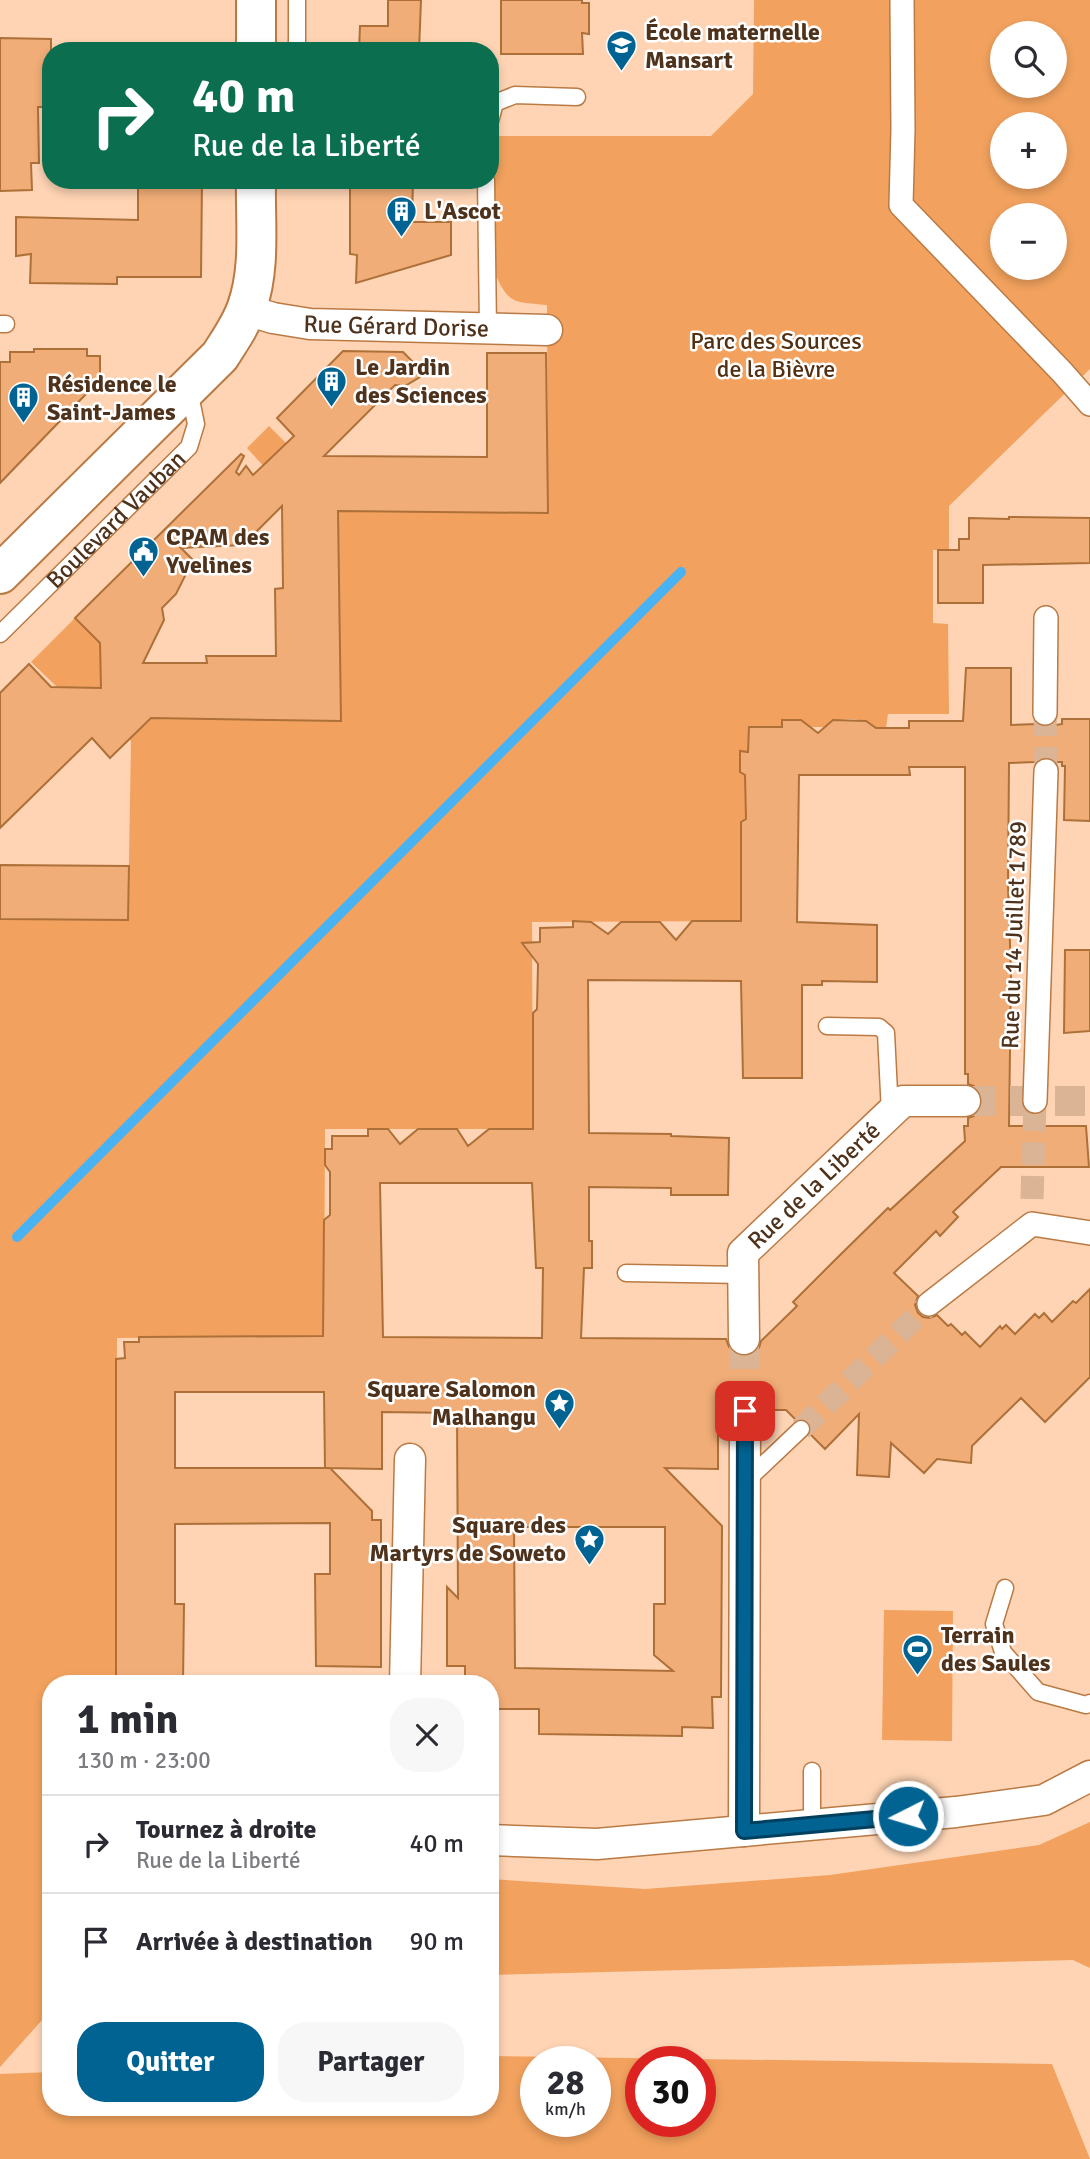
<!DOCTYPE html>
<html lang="fr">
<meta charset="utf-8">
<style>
:root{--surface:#fff;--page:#f7f7f7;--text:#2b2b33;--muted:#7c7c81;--line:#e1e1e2;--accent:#006392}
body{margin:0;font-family:Signika,sans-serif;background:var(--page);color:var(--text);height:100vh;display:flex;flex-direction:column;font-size:26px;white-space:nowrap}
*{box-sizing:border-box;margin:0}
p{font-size:23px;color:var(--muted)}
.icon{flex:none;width:38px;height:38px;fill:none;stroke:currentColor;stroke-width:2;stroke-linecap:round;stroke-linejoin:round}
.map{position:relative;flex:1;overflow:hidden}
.sheet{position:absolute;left:42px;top:1675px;width:457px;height:441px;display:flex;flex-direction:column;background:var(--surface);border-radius:28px;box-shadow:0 4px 10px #0003}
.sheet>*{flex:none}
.top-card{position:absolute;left:42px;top:42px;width:457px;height:147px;border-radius:28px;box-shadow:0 4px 10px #0003;background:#0b6e4f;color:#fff;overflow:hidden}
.fabs{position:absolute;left:990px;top:21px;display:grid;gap:14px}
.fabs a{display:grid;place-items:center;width:77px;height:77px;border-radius:50%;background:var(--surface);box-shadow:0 4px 10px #0003;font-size:35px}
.speed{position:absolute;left:520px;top:2046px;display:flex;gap:14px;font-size:35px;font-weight:700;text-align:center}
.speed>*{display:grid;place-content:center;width:91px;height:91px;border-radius:50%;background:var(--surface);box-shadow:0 4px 10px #0003;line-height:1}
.speed small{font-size:18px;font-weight:400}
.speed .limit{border:10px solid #d22;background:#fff;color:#111}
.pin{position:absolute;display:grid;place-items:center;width:60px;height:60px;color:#fff;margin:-30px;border-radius:14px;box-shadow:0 4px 10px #0006}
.me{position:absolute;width:77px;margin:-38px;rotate:265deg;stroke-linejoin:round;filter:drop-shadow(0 0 5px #0008)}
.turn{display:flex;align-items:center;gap:24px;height:147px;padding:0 35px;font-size:32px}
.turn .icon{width:91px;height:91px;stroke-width:2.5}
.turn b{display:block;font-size:49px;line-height:60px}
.round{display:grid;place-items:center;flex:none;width:74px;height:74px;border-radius:28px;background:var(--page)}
.headline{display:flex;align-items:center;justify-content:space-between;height:119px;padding:0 35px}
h1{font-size:42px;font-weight:800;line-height:52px}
.cta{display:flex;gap:14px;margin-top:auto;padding:14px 35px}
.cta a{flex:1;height:80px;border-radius:28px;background:var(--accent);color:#fff;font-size:28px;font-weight:800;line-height:80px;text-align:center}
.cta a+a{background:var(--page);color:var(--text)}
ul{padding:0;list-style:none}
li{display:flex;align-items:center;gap:21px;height:98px;padding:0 35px;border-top:2px solid var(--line)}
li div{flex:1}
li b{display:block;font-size:26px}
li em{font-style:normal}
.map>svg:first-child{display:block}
.green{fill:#f2a25e;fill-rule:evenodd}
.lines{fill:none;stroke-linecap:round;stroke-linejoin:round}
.stream{stroke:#49b2f3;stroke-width:10}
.building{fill:#f1ad77;stroke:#ae7039;stroke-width:2;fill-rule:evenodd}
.pedestrian-tunnel{stroke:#dbb495;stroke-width:23;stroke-dasharray:23 11;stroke-linecap:butt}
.minor-tunnel{stroke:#dbb495;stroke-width:30;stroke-dasharray:30 15;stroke-linecap:butt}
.service-casing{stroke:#ba7a44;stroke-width:19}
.pedestrian-casing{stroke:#ba7a44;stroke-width:26}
.minor-casing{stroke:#ba7a44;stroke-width:33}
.tertiary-casing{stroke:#ba7a44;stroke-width:42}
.service{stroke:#fff;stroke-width:16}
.pedestrian{stroke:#fff;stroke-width:23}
.minor{stroke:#fff;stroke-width:30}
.tertiary{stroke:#fff;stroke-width:38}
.route-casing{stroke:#00405f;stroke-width:18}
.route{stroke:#006392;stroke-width:12}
.labels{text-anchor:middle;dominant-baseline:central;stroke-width:5;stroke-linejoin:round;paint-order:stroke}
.poi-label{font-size:24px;font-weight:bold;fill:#4e321b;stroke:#fff;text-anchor:start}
.street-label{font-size:24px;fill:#4e321b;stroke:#fff}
.park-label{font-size:24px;fill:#523011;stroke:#fff}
</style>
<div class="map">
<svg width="1090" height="2159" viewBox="0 0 1090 2159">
<rect width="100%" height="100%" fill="#fed4b4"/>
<g class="green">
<path d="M754 0H1090V369L949 506V550H933V623L948 624 949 714H888L886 728H871V724C862 718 838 717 829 724L828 727H804V722L801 720H782V727H749L748 752 741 751 748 777 746 786V806L748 817 741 822 742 921 532 922 533 1129H325L324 1337 117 1338 115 1683 51 1684V2010L0 2067V919H128L131 741 80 688 57 687 31 662 75 618 100 643V666L154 718 340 720 311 518 247 448 269 426 354 511 548 512 547 305C516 302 508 305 495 273V136H711L753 94ZM1003 33H1055V86H1003ZM1003 124H1055V177H1003ZM1003 215H1055V268H1003Z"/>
<path d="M884 1610 953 1611 952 1741 882 1740Z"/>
<path d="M1090 1822V1968L1073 1960 490 1975V1879L645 1889 830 1875 1039 1845Z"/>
<path d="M490 2056 1052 2064 1090 2159H0V2074L51 2072V2107H490ZM536 2062H595V2121H536ZM640 2062H700V2121H640Z"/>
</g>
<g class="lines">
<path class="stream" d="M17 1237 681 572"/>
</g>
<g class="building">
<path d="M388 0H421L419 51H359L360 26H388Z"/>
<path d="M501 0H582V3H589V34L582 33 583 54H501Z"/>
<path d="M0 38 51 39V107H38L39 163H31L32 190 0 191Z"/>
<path d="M138 180H202L201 277H117V284L30 283 31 254 16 256V217L138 220Z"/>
<path d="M350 180H413L412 222H451V255L356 283 357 255 350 254Z"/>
<path d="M34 349H87V356H100V387L87 388V393L0 483V362H10V352H34Z"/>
<path d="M343 351 403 352 425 374 405 386 395 385 324 456 487 457V353H546L548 513 338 511 341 721 151 718 110 758 92 738 0 828V693L29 664 51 687 101 688 100 643 75 618 241 454 244 456 236 472 239 475 246 466 253 475 294 436 277 418ZM282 506 283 588 275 589 276 656H206L207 663H143L164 620 162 608 176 594 193 560 181 548 199 547 200 545V547L243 545Z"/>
<path d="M1009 517 1090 518V563L983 565V603H938V550H959V539H969V518L1009 519Z"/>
<path d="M966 668H1011V725L1037 724 1046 727 1062 724V719H1090V821L1064 820 1065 766H1062V762H1056L1046 757 1035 762 1009 763 1008 885 1011 974 1009 1126H1086L1089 1167H1001L953 1212 958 1217 940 1236 936 1231 894 1273 918 1296 915 1305 918 1313 923 1317 930 1318 937 1315 948 1326 951 1324 962 1335 965 1332 980 1347 1000 1326 1002 1329 1006 1325 1015 1334 1035 1314 1039 1318 1044 1313 1052 1322 1073 1301 1076 1303 1090 1289V1377L1045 1422 1021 1398 972 1446 971 1463 937 1459 924 1473 891 1443 889 1477 857 1475 859 1414 825 1449 810 1434 811 1427 808 1421 803 1419 796 1420 786 1410H762L760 1402 753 1396 746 1394 737 1396 730 1402 728 1410H718V1469L665 1468 722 1526 721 1697H712L713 1728 682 1727V1736L539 1734V1709H490V1684H465V1666H447V1587L458 1598 457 1413 382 1412V1469L325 1468 324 1392H175V1468H330L372 1511V1520H381V1667L316 1666 315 1574H330V1523L175 1524V1604H184L183 1684H116V1359L125 1358 124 1342H139V1337L323 1336 324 1220 330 1215V1172L325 1165V1149H332V1136H368V1129H388L400 1144 418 1129H457L468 1146 489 1129H533V1013L537 1009 538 964 522 943 540 942V928L573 927V921L591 922 608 934 621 922H660L676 940 692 921H741V822L746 819 745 775 740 772V751L748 752 749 727H782V720H801L818 733 833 720 866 721 876 728H909V721H963ZM909 767H965V1074H968V1084L974 1086 980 1092 982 1102 980 1110 974 1116 968 1118V1126H964L965 1141 890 1210 888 1208 835 1260 793 1302 797 1306 761 1341 759 1348 752 1354 744 1356 735 1354 729 1347 726 1339 581 1338 584 1268H592V1241H589V1187L671 1188V1195H728L729 1138 671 1136V1134L589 1133 588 980 741 981 743 1078H802V985H822V981L877 982V925L797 922 799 775H910ZM380 1183H532L536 1268H543L542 1338 383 1337ZM514 1527H665V1604H654V1655L673 1671 515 1668Z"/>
<path d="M0 865 129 866 128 920 0 919Z"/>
<path d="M1065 950H1090V1031L1064 1033Z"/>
</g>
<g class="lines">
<g class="pedestrian-tunnel">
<path d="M1045 713 1046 771"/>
<path d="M1032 1199 1035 1101"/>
<path d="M801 1429 929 1304"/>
</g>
<g class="minor-tunnel">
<path d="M965 1101H1090"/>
<path d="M744 1339 745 1411"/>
</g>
<defs>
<g id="service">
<path d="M297 0V51"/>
<path d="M490 121 495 103 515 95 577 97"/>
<path d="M486 180 488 329"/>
<path d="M0 324H6"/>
<path id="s1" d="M0 634 189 447 196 424 189 390"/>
<path d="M827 1026 879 1027 886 1033 890 1113"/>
<path d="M626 1273 744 1275"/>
<path d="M745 1482 801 1429"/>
<path d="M1005 1588 994 1624 1003 1652 1038 1692 1086 1705 1090 1703"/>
<path d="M812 1771V1825"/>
</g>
<g id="pedestrian">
<path d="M902 0 903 130 901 205 1062 372 1090 404"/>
<path d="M1045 713 1046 618"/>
<path d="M1035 1101 1046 771"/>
<path d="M929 1304 1032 1224 1090 1233"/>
</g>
<g id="minor">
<path id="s2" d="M246 310 273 318 310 324 547 330"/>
<path id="s3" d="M744 1339 743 1253 903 1101H965"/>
<path d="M405 1684 410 1459"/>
<path d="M744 1831 745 1411"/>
<path d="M490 1840 597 1844 956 1812 1044 1800 1090 1776"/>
</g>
<g id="tertiary">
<path d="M256 51V0"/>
<path d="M0 574 220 356C230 340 241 325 247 307 261 267 255 223 256 180"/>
</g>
</defs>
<use href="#service" class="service-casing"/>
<use href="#pedestrian" class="pedestrian-casing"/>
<use href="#minor" class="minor-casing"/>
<use href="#tertiary" class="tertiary-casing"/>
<use href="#service" class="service"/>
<use href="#pedestrian" class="pedestrian"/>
<use href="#minor" class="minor"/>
<use href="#tertiary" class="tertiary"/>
</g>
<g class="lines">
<defs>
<path id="route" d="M745 1411 744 1831 908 1816"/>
</defs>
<use href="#route" class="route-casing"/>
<use href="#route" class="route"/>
</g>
<defs>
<symbol id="school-pin" viewBox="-11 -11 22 30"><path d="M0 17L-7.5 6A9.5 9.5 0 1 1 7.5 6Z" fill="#006392" stroke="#fff"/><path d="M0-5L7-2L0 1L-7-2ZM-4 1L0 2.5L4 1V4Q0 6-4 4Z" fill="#fff"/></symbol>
<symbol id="building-pin" viewBox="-11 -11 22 30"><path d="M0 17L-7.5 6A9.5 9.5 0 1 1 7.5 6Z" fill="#006392" stroke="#fff"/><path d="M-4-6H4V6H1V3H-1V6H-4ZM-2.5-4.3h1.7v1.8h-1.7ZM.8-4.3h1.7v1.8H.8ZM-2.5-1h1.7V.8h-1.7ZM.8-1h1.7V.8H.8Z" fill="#fff"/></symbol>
<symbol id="civic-pin" viewBox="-11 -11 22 30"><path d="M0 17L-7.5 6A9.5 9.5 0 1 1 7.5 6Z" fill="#006392" stroke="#fff"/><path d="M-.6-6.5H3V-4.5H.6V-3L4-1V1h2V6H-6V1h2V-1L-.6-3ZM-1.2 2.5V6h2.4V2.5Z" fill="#fff"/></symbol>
<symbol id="sight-pin" viewBox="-11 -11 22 30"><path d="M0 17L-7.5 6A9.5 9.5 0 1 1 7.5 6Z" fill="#006392" stroke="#fff"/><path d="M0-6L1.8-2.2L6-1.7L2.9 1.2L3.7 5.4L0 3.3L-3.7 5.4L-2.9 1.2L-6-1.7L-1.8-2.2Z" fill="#fff"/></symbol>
<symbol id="stadium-pin" viewBox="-11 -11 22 30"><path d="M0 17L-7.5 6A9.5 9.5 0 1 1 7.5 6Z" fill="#006392" stroke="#fff"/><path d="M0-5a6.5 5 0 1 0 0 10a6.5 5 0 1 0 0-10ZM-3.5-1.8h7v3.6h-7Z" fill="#fff"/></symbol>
</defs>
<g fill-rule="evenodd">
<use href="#school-pin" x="604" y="28" width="35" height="47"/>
<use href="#building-pin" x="384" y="194" width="35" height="47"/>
<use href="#building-pin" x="314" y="364" width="35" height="47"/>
<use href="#building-pin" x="6" y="380" width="35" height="47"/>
<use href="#civic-pin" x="126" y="534" width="35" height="47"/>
<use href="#sight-pin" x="542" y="1386" width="35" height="47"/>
<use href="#sight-pin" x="572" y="1522" width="35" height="47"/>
<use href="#stadium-pin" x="900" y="1632" width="35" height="47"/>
</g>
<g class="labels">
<g class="poi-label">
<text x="645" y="32">École maternelle<tspan x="645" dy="28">Mansart</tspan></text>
<text x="424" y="211">L'Ascot</text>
<text x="355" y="367">Le Jardin<tspan x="355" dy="28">des Sciences</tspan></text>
<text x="47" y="384">Résidence le<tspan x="47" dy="28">Saint-James</tspan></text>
<text x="166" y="537">CPAM des<tspan x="166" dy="28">Yvelines</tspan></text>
<text x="536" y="1389" text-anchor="end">Square Salomon<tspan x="536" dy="28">Malhangu</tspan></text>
<text x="566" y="1525" text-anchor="end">Square des<tspan x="566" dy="28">Martyrs de Soweto</tspan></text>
<text x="941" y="1635">Terrain<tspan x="941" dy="28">des Saules</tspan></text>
</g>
<g class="street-label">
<text stroke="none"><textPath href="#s2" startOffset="152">Rue Gérard Dorise</textPath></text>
<text stroke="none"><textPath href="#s1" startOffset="163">Boulevard Vauban</textPath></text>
<text transform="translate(1014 935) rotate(-88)">Rue du 14 Juillet 1789</text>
<text stroke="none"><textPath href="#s3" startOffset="184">Rue de la Liberté</textPath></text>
</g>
<g class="park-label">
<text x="776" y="341">Parc des Sources<tspan x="776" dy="28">de la Bièvre</tspan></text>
</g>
</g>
</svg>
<div class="fabs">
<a><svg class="icon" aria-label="search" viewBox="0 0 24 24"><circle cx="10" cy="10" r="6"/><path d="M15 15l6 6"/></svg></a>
<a>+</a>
<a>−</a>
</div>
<div class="speed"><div>28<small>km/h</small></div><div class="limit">30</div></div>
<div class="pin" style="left:745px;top:1411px;background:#d93025"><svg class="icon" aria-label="arrive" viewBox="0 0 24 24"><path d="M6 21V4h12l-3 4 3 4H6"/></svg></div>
<svg class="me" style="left:908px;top:1816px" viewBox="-20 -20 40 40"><circle r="17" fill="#006392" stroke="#fff" stroke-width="3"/><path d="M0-11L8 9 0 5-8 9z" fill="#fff"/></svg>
<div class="top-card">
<div class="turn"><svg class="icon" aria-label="right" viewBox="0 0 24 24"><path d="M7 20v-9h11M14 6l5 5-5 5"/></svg><div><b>40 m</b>Rue de la Liberté</div></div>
</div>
<section class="sheet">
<div class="headline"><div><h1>1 min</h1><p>130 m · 23:00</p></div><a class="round"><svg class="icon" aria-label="close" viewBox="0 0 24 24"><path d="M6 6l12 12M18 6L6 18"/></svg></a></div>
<ul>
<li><svg class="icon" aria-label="right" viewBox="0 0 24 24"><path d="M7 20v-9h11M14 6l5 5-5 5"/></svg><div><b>Tournez à droite</b><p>Rue de la Liberté</p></div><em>40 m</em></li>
<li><svg class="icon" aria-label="arrive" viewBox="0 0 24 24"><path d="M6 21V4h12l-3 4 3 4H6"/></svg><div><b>Arrivée à destination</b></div><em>90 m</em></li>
</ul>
<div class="cta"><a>Quitter</a><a>Partager</a></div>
</section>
</div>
